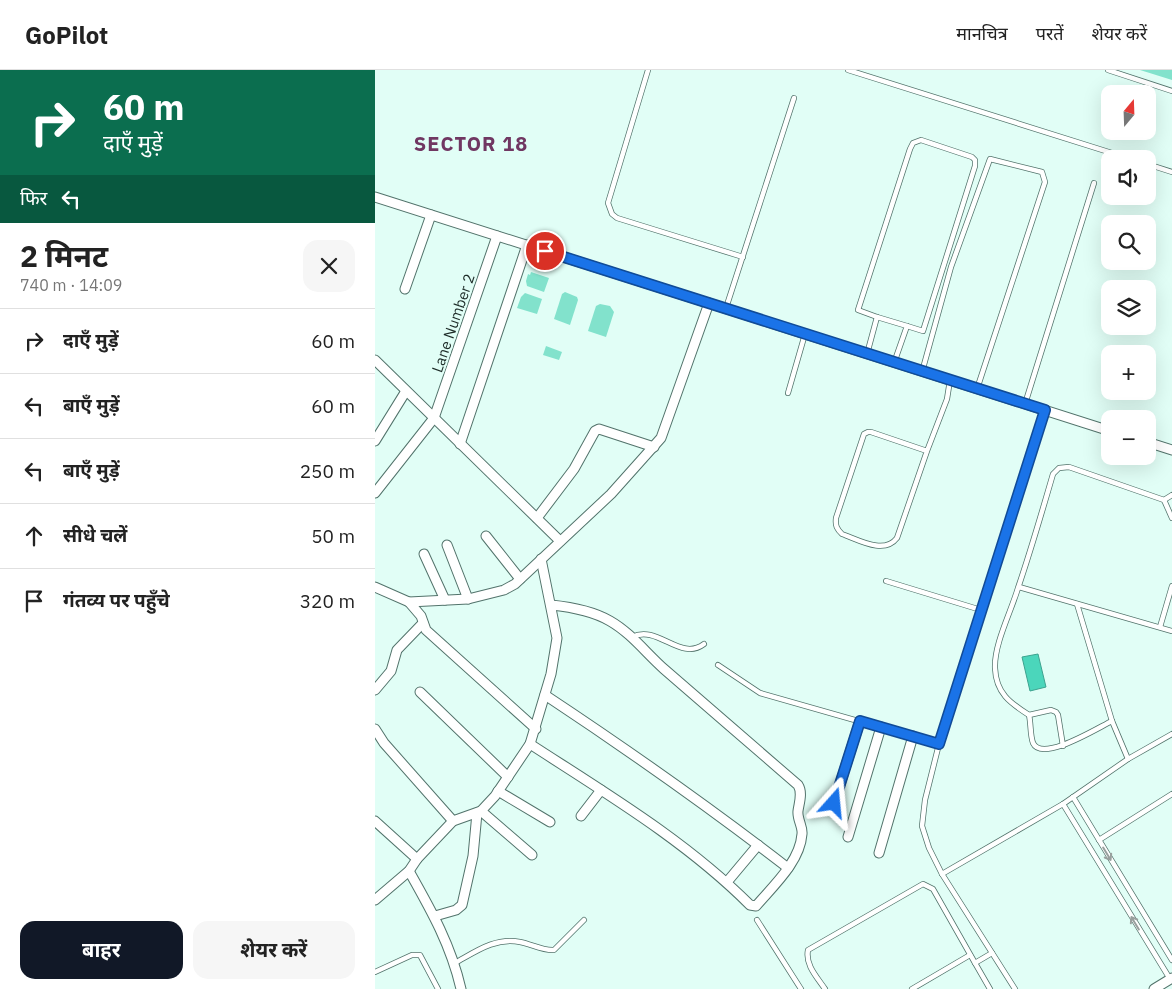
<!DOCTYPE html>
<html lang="hi">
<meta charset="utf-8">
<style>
:root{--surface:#fff;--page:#f6f6f6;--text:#222;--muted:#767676;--line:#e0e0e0;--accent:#111827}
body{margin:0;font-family:"IBM Plex Sans","Noto Sans Devanagari",sans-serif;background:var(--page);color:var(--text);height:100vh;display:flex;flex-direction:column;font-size:19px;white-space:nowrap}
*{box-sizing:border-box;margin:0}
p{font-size:16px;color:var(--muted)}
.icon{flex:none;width:28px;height:28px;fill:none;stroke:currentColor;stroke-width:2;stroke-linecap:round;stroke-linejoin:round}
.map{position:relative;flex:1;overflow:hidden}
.panel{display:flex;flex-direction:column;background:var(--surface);width:375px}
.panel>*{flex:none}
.hud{background:#0b6e4f;color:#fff;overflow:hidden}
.needle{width:32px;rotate:19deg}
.buttons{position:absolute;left:726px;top:15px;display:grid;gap:10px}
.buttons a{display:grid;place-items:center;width:55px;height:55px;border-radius:10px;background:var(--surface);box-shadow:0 5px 20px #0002;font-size:25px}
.pin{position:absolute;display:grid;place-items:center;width:42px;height:42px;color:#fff;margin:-21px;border:2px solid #fff;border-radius:50%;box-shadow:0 1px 5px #0007}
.me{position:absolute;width:55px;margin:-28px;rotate:18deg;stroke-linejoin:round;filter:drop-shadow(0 0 4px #0008)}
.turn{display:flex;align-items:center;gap:18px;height:105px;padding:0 20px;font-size:22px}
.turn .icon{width:65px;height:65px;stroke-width:2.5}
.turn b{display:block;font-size:35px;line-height:42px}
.then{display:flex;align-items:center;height:48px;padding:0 20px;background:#0003;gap:10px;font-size:19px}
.round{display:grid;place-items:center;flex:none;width:52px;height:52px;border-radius:15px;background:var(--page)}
.head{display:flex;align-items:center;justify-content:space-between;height:85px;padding:0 20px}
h1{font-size:30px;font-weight:700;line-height:38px}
.button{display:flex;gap:10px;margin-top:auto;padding:10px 20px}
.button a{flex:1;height:58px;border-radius:15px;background:var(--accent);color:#fff;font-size:20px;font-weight:700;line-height:58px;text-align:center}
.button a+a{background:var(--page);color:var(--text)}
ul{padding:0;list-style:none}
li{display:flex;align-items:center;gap:15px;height:65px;padding:0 20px;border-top:1px solid var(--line)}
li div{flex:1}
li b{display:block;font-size:19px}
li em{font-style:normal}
header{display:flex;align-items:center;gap:30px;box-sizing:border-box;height:70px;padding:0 25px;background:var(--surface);border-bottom:1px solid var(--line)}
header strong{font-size:24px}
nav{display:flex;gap:28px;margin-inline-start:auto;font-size:18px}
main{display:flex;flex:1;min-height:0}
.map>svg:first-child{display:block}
.green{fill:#82e2cc}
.water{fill:#4bd6bb;stroke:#3da38f}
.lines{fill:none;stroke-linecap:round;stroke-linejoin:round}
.service-casing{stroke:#52736b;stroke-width:6}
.minor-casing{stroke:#52736b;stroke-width:11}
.service{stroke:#fff;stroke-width:4.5}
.minor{stroke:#fff;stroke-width:9}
.oneway{stroke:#99a09e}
.route-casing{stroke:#114b97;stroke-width:12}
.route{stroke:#1a73e8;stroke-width:9}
.labels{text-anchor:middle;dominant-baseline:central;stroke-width:4;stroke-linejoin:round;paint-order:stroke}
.street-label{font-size:15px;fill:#1d2b27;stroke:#e1fef6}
.district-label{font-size:20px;font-weight:bold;letter-spacing:1px;fill:#703762;stroke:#e1fef6}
</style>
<header>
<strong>GoPilot</strong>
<nav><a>मानचित्र</a><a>परतें</a><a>शेयर करें</a></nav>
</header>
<main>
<section class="panel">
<div class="hud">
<div class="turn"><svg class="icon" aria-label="right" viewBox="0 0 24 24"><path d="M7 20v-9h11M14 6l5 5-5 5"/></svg><div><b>60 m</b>दाएँ मुड़ें</div></div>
<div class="then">फिर<svg class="icon" aria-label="left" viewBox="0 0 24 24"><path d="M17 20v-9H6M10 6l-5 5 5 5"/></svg></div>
</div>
<div class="head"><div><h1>2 मिनट</h1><p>740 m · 14:09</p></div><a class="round"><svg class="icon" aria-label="close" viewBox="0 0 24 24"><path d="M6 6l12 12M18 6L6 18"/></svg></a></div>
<ul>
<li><svg class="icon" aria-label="right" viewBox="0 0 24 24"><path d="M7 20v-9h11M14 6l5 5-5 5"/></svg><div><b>दाएँ मुड़ें</b></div><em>60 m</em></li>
<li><svg class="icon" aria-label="left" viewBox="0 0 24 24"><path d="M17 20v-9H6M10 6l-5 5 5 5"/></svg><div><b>बाएँ मुड़ें</b></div><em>60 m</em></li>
<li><svg class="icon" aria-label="left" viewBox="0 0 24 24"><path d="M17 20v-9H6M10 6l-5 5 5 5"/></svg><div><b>बाएँ मुड़ें</b></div><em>250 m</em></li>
<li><svg class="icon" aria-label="ahead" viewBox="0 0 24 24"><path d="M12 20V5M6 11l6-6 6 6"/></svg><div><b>सीधे चलें</b></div><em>50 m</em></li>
<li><svg class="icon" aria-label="arrive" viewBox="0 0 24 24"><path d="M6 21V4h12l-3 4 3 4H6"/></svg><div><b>गंतव्य पर पहुँचे</b></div><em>320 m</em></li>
</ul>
<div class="button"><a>बाहर</a><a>शेयर करें</a></div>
</section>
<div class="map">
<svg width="797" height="919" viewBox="0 0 797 919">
<rect width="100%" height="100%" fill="#e1fef6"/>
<g class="green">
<path d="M765 0H797V10Z"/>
<path d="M156 202 174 208 169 222 152 216 151 211 153 204 155 205Z"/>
<path d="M190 222 202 227 203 230 195 255 179 249 187 224Z"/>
<path d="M150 223 167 229 162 244 142 238 146 227Z"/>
<path d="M225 234 235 236 239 242 231 267 213 261 221 236Z"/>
<path d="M171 276 187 282 184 290 168 285Z"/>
</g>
<path class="water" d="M663 584 671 617 655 621 647 587Z"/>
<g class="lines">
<defs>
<g id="service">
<path d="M273 0 233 133 237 144 242 148 368 187"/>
<path d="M473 0 756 89"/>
<path d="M733 0 797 21"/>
<path d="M772 94 797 102"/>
<path d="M351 238 419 28"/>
<path d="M502 247 483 240 535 79 538 73 546 70 597 87 600 90V96L548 261 532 256"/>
<path d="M492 284 502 247 532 256 519 293"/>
<path d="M547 302 576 197 615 89 667 102 670 112 602 319"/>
<path d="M413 323 430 264"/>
<path d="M650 334 719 113"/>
<path d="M552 381 496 362H493L489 364 461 448C460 456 462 459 467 464 484 470 509 485 522 468L552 381 572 329 575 310"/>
<path d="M789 430 797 448"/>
<path d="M511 511 606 540"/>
<path d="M644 517 797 561"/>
<path d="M702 534 737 651 753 689"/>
<path d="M785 557 797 516"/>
<path d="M257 567C283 554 305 592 329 574"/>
<path d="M343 595 385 623 564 674"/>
<path d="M654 645 676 640 681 642 683 645 688 676"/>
<path d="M737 651C724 657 667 693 658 673 655 665 656 653 654 645 635 633 621 623 620 598 619 574 636 542 643 518 656 480 667 442 678 404L684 398 694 397 789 430 797 425"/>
<path d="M698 727 797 890"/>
<path d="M688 734 795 909"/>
<path d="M724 770 797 724"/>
<path d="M567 804 688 734 753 689 797 664"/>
<path d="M382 850 426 919"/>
<path d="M80 893C100 882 120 867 145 872 156 874 168 881 179 880L209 850"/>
<path d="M600 893 615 919"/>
<path d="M0 902 37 885H45L63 919"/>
<path d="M450 919C442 907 430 895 433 880L548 814 558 819 600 893 617 883"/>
<path d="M537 919 595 885"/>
<path d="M640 919 567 804 554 778 547 756 550 730 564 674 670 340"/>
</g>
<g id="minor">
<path d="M0 127 735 361"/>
<path d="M30 219 56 145"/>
<path d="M0 290 185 471"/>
<path d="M0 371 31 321"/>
<path d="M772 372 797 380"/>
<path d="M85 374 152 175"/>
<path d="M0 423 59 348 122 166"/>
<path d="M162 448 199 399 220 361 224 359 279 377"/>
<path d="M111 466 145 509"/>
<path d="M72 475 93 529"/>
<path d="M49 484 70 530"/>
<path d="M0 517 34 532 93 529 129 520 140 514 236 424 286 368 334 233"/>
<path d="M34 532 46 546 51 560 161 659"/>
<path d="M0 620 16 601 22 580 48 553"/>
<path d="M45 622 133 707"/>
<path d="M170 625C253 680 334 737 413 798"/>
<path d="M0 659 9 673 78 751"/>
<path d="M155 674C232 724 311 771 375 835L381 836C398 816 425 792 427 764 428 757 422 749 423 741 424 733 428 723 423 715 378 676 334 638 289 599 271 583 256 563 235 551 218 541 196 537 176 535"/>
<path d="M123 721 175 752"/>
<path d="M459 733 485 651"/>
<path d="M106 741 157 785"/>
<path d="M206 746 226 720"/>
<path d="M0 751 42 789"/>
<path d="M473 767 506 657"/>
<path d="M504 783 538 666"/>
<path d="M34 801C56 840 76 875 86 919"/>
<path d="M352 812 383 775"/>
<path d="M0 830 34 801 42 789 78 751 106 741 120 726 155 674 176 604 182 568 166 489"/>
<path d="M60 846 81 840 87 835 98 786 102 743"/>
<path d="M779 919 797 908"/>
</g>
</defs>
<use href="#service" class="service-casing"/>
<use href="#minor" class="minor-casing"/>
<use href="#service" class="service"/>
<use href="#minor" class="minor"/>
</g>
<defs><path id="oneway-shaft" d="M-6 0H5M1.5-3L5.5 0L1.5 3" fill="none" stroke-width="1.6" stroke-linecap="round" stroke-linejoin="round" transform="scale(1.25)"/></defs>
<g class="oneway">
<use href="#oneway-shaft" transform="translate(732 784) rotate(59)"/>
<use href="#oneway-shaft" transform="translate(760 853) rotate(-121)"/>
</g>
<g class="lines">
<defs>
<path id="route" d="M170 181 670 340 564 674 485 651 459 733"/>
</defs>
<use href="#route" class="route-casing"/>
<use href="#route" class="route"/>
</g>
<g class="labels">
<g class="street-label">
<text transform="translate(78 253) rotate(-71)">Lane Number 2</text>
</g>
<g class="district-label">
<text x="96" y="73">SECTOR 18</text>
</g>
</g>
</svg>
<div class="buttons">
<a><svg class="needle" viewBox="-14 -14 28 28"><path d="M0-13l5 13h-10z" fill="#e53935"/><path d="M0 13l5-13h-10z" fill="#767676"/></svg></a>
<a><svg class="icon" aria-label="sound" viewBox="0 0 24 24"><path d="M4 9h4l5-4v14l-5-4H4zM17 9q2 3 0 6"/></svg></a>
<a><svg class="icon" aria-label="search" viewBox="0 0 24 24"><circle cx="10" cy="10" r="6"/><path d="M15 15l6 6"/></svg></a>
<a><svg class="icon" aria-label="layers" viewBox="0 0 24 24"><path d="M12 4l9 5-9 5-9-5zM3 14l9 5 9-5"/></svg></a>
<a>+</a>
<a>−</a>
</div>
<div class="pin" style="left:170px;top:181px;background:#d93025"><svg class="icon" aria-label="arrive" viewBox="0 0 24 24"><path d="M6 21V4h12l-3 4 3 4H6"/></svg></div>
<svg class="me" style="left:459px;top:733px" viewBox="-20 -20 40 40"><path d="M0-17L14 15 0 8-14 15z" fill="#1a73e8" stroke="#fff" stroke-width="4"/></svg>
</div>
</main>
